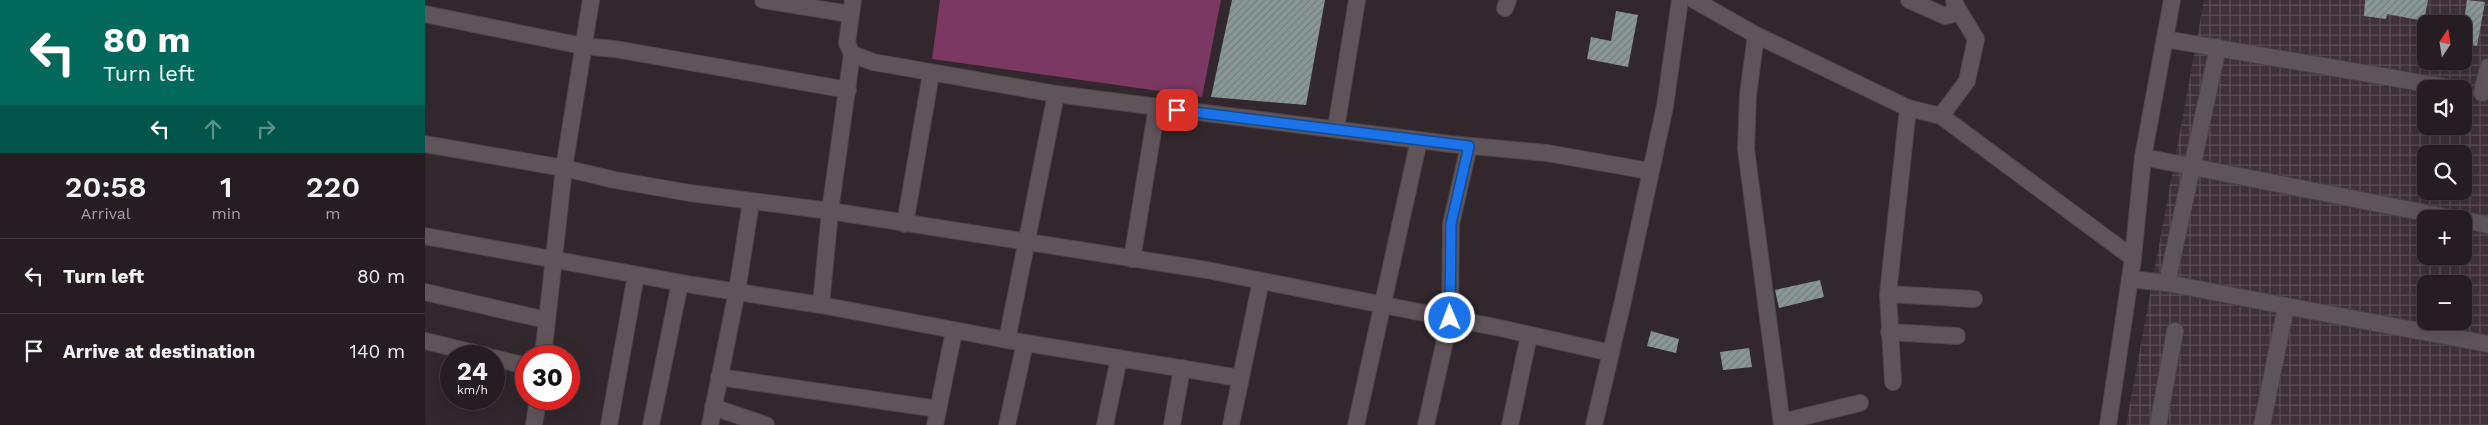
<!DOCTYPE html>
<meta charset="utf-8">
<style>
:root{--surface:#251d22;--page:#2d262a;--text:#f1f3f6;--muted:#a3a2a5;--line:#423b40}
body{margin:0;font-family:"Work Sans",sans-serif;background:var(--page);color:var(--text);height:100vh;display:flex;flex-direction:column;font-size:19px;white-space:nowrap}
*{box-sizing:border-box;margin:0}
p{font-size:16px;color:var(--muted)}
.icon{flex:none;width:28px;height:28px;fill:none;stroke:currentColor;stroke-width:2;stroke-linecap:round;stroke-linejoin:round}
.map{position:relative;flex:1;overflow:hidden}
.sheet{display:flex;flex-direction:column;background:var(--surface);width:425px}
.sheet>*{flex:none}
.top-card{background:#00695c;color:#fff;overflow:hidden}
.needle{width:32px;rotate:12deg}
.controls{position:absolute;left:1992px;top:15px;display:grid;gap:10px}
.controls a{display:grid;place-items:center;width:55px;height:55px;border-radius:10px;background:var(--surface);box-shadow:0 5px 20px #0002,0 0 0 1px var(--line);font-size:25px}
.speed{position:absolute;left:15px;top:345px;display:flex;gap:10px;font-size:25px;font-weight:700;text-align:center}
.speed>*{display:grid;place-content:center;width:65px;height:65px;border-radius:50%;background:var(--surface);box-shadow:0 5px 20px #0002,0 0 0 1px var(--line);line-height:1}
.speed small{font-size:12px;font-weight:400}
.speed .limit{border:8px solid #d22;background:#fff;color:#111}
.pin{position:absolute;display:grid;place-items:center;width:42px;height:42px;color:#fff;margin:-21px;border-radius:10px;box-shadow:0 2px 8px #0006}
.me{position:absolute;width:55px;margin:-28px;rotate:359deg;stroke-linejoin:round;filter:drop-shadow(0 0 4px #0008)}
.turn{display:flex;align-items:center;gap:18px;height:105px;padding:0 20px;font-size:22px}
.turn .icon{width:65px;height:65px;stroke-width:2.5}
.turn b{display:block;font-size:35px;line-height:42px}
.lanes{display:flex;align-items:center;height:48px;padding:0 20px;background:#0003;justify-content:center;gap:25px;direction:ltr}
.lanes .off{opacity:.35}
.eta{display:flex;justify-content:space-evenly;align-items:center;height:85px;text-align:center}
.eta b{font-size:30px;font-weight:600;line-height:35px}
ul{padding:0;list-style:none}
li{display:flex;align-items:center;gap:15px;height:75px;padding:0 20px;border-top:1px solid var(--line)}
li div{flex:1}
li b{display:block;font-size:19px}
li em{font-style:normal}
main{display:flex;flex:1;min-height:0}
.map>svg:first-child{display:block}
.industrial{fill:url(#industrial-grid);fill-rule:evenodd}
.grass{fill:#7b3862}
.building{fill:url(#building-hatch)}
.lines{fill:none;stroke-linecap:round;stroke-linejoin:round}
.minor-casing{stroke:#4d4549;stroke-width:18}
.minor{stroke:#5f545a;stroke-width:16}
.route-casing{stroke:#114b97;stroke-width:12}
.route{stroke:#1a73e8;stroke-width:9}
</style>
<main>
<section class="sheet">
<div class="top-card">
<div class="turn"><svg class="icon" aria-label="left" viewBox="0 0 24 24"><path d="M17 20v-9H6M10 6l-5 5 5 5"/></svg><div><b>80 m</b>Turn left</div></div>
<div class="lanes"><svg class="icon" aria-label="left" viewBox="0 0 24 24"><path d="M17 20v-9H6M10 6l-5 5 5 5"/></svg><svg class="icon off" aria-label="ahead" viewBox="0 0 24 24"><path d="M12 20V5M6 11l6-6 6 6"/></svg><svg class="icon off" aria-label="right" viewBox="0 0 24 24"><path d="M7 20v-9h11M14 6l5 5-5 5"/></svg></div>
</div>
<div class="eta">
<div><b>20:58</b><p>Arrival</p></div>
<div><b>1</b><p>min</p></div>
<div><b>220</b><p>m</p></div>
</div>
<ul>
<li><svg class="icon" aria-label="left" viewBox="0 0 24 24"><path d="M17 20v-9H6M10 6l-5 5 5 5"/></svg><div><b>Turn left</b></div><em>80 m</em></li>
<li><svg class="icon" aria-label="arrive" viewBox="0 0 24 24"><path d="M6 21V4h12l-3 4 3 4H6"/></svg><div><b>Arrive at destination</b></div><em>140 m</em></li>
</ul>
</section>
<div class="map">
<svg width="2063" height="425" viewBox="0 0 2063 425">
<defs>
<pattern id="industrial-grid" width="8" height="8" patternUnits="userSpaceOnUse" patternTransform="scale(1.25)"><rect width="8" height="8" fill="#403039"/><path d="M0 4h8M4 0v8" fill="none" stroke="#5b4d55"/></pattern>
<pattern id="building-hatch" width="6" height="6" patternUnits="userSpaceOnUse" patternTransform="scale(1.25)"><rect width="6" height="6" fill="#8a9895"/><path d="M-1 1l2-2M0 6l6-6M5 7l2-2" fill="none" stroke="#757e7c"/></pattern>
</defs>
<rect width="100%" height="100%" fill="#31272d"/>
<path class="industrial" d="M1779 0H2063V425H1701ZM2001 24H2039V61H2001ZM2001 89H2039V126H2001ZM2001 154H2039V191H2001ZM2001 219H2039V256H2001ZM2001 284H2039V321H2001Z"/>
<path class="grass" d="M515 0H796L777 97 507 59Z"/>
<g class="building">
<path d="M807 0H900L881 105 786 97Z"/>
<path d="M1940 0H2003L1999 21 1962 14 1961 19 1939 16Z"/>
<path d="M2042 0 2060 2 2052 46 2039 43V21Z"/>
<path d="M1191 11 1213 15 1203 67 1162 59 1166 37 1186 41Z"/>
<path d="M1395 280 1399 297 1354 308 1350 290Z"/>
<path d="M1226 331 1254 339 1251 353 1222 346Z"/>
<path d="M1324 348 1327 367 1298 370 1295 352Z"/>
</g>
<g class="lines">
<defs>
<g id="minor">
<path d="M338 0 425 14"/>
<path d="M428 0 422 43 427 54 448 62 631 94 1025 144 1122 153 1224 171"/>
<path d="M1269 0 1331 35 1483 108 1516 116 1708 258"/>
<path d="M1484 0 1520 16 1525 15 1531 6 1529 0"/>
<path d="M1080 8 1083 0"/>
<path d="M0 14 158 46 190 49 423 90"/>
<path d="M1331 35 1323 95 1321 149 1357 425"/>
<path d="M1740 39 2032 89"/>
<path d="M2057 93 2063 67"/>
<path d="M1516 116 1542 81 1551 39 1531 6"/>
<path d="M911 128 932 0"/>
<path d="M0 144 139 168 190 180 265 193 405 211 782 270 1075 328 1186 353"/>
<path d="M1718 157 2031 219"/>
<path d="M2039 220 2063 225"/>
<path d="M480 224 506 74"/>
<path d="M0 236 268 285 396 305 405 211 427 54"/>
<path d="M707 259 732 107"/>
<path d="M1705 279 1742 283 1861 306"/>
<path d="M1742 283 1793 47"/>
<path d="M0 292 121 320"/>
<path d="M1463 294 1549 299"/>
<path d="M396 305 582 340 815 378"/>
<path d="M1464 332 1532 336"/>
<path d="M582 340 631 94"/>
<path d="M0 341 62 356"/>
<path d="M118 356 139 168 166 0"/>
<path d="M69 358 101 366"/>
<path d="M294 377 513 409"/>
<path d="M1468 382 1463 294 1483 108"/>
<path d="M288 407 341 425"/>
<path d="M1357 422 1435 403"/>
<path d="M109 425 113 399"/>
<path d="M184 425 211 275"/>
<path d="M226 425 255 283"/>
<path d="M285 425 312 291 326 202"/>
<path d="M510 425 529 331"/>
<path d="M582 425 600 343"/>
<path d="M680 425 694 358"/>
<path d="M747 425 757 368"/>
<path d="M806 425 836 281"/>
<path d="M931 425 994 140"/>
<path d="M1001 425 1025 318 1026 224 1044 146"/>
<path d="M1085 425 1104 335"/>
<path d="M1169 425 1198 301 1240 106 1255 0"/>
<path d="M1683 425 1708 258 1718 157 1747 0"/>
<path d="M1733 425 1750 331"/>
<path d="M1837 425 1861 306 2063 344"/>
</g>
</defs>
<use href="#minor" class="minor-casing"/>
<use href="#minor" class="minor"/>
</g>
<g class="lines">
<defs>
<path id="route" d="M752 110 1044 146 1026 224 1025 318"/>
</defs>
<use href="#route" class="route-casing"/>
<use href="#route" class="route"/>
</g>
</svg>
<div class="controls">
<a><svg class="needle" viewBox="-14 -14 28 28"><path d="M0-13l5 13h-10z" fill="#e53935"/><path d="M0 13l5-13h-10z" fill="#a3a2a5"/></svg></a>
<a><svg class="icon" aria-label="sound" viewBox="0 0 24 24"><path d="M4 9h4l5-4v14l-5-4H4zM17 9q2 3 0 6"/></svg></a>
<a><svg class="icon" aria-label="search" viewBox="0 0 24 24"><circle cx="10" cy="10" r="6"/><path d="M15 15l6 6"/></svg></a>
<a>+</a>
<a>−</a>
</div>
<div class="speed"><div>24<small>km/h</small></div><div class="limit">30</div></div>
<div class="pin" style="left:752px;top:110px;background:#d93025"><svg class="icon" aria-label="arrive" viewBox="0 0 24 24"><path d="M6 21V4h12l-3 4 3 4H6"/></svg></div>
<svg class="me" style="left:1025px;top:318px" viewBox="-20 -20 40 40"><circle r="17" fill="#1a73e8" stroke="#fff" stroke-width="3"/><path d="M0-11L8 9 0 5-8 9z" fill="#fff"/></svg>
</div>
</main>
